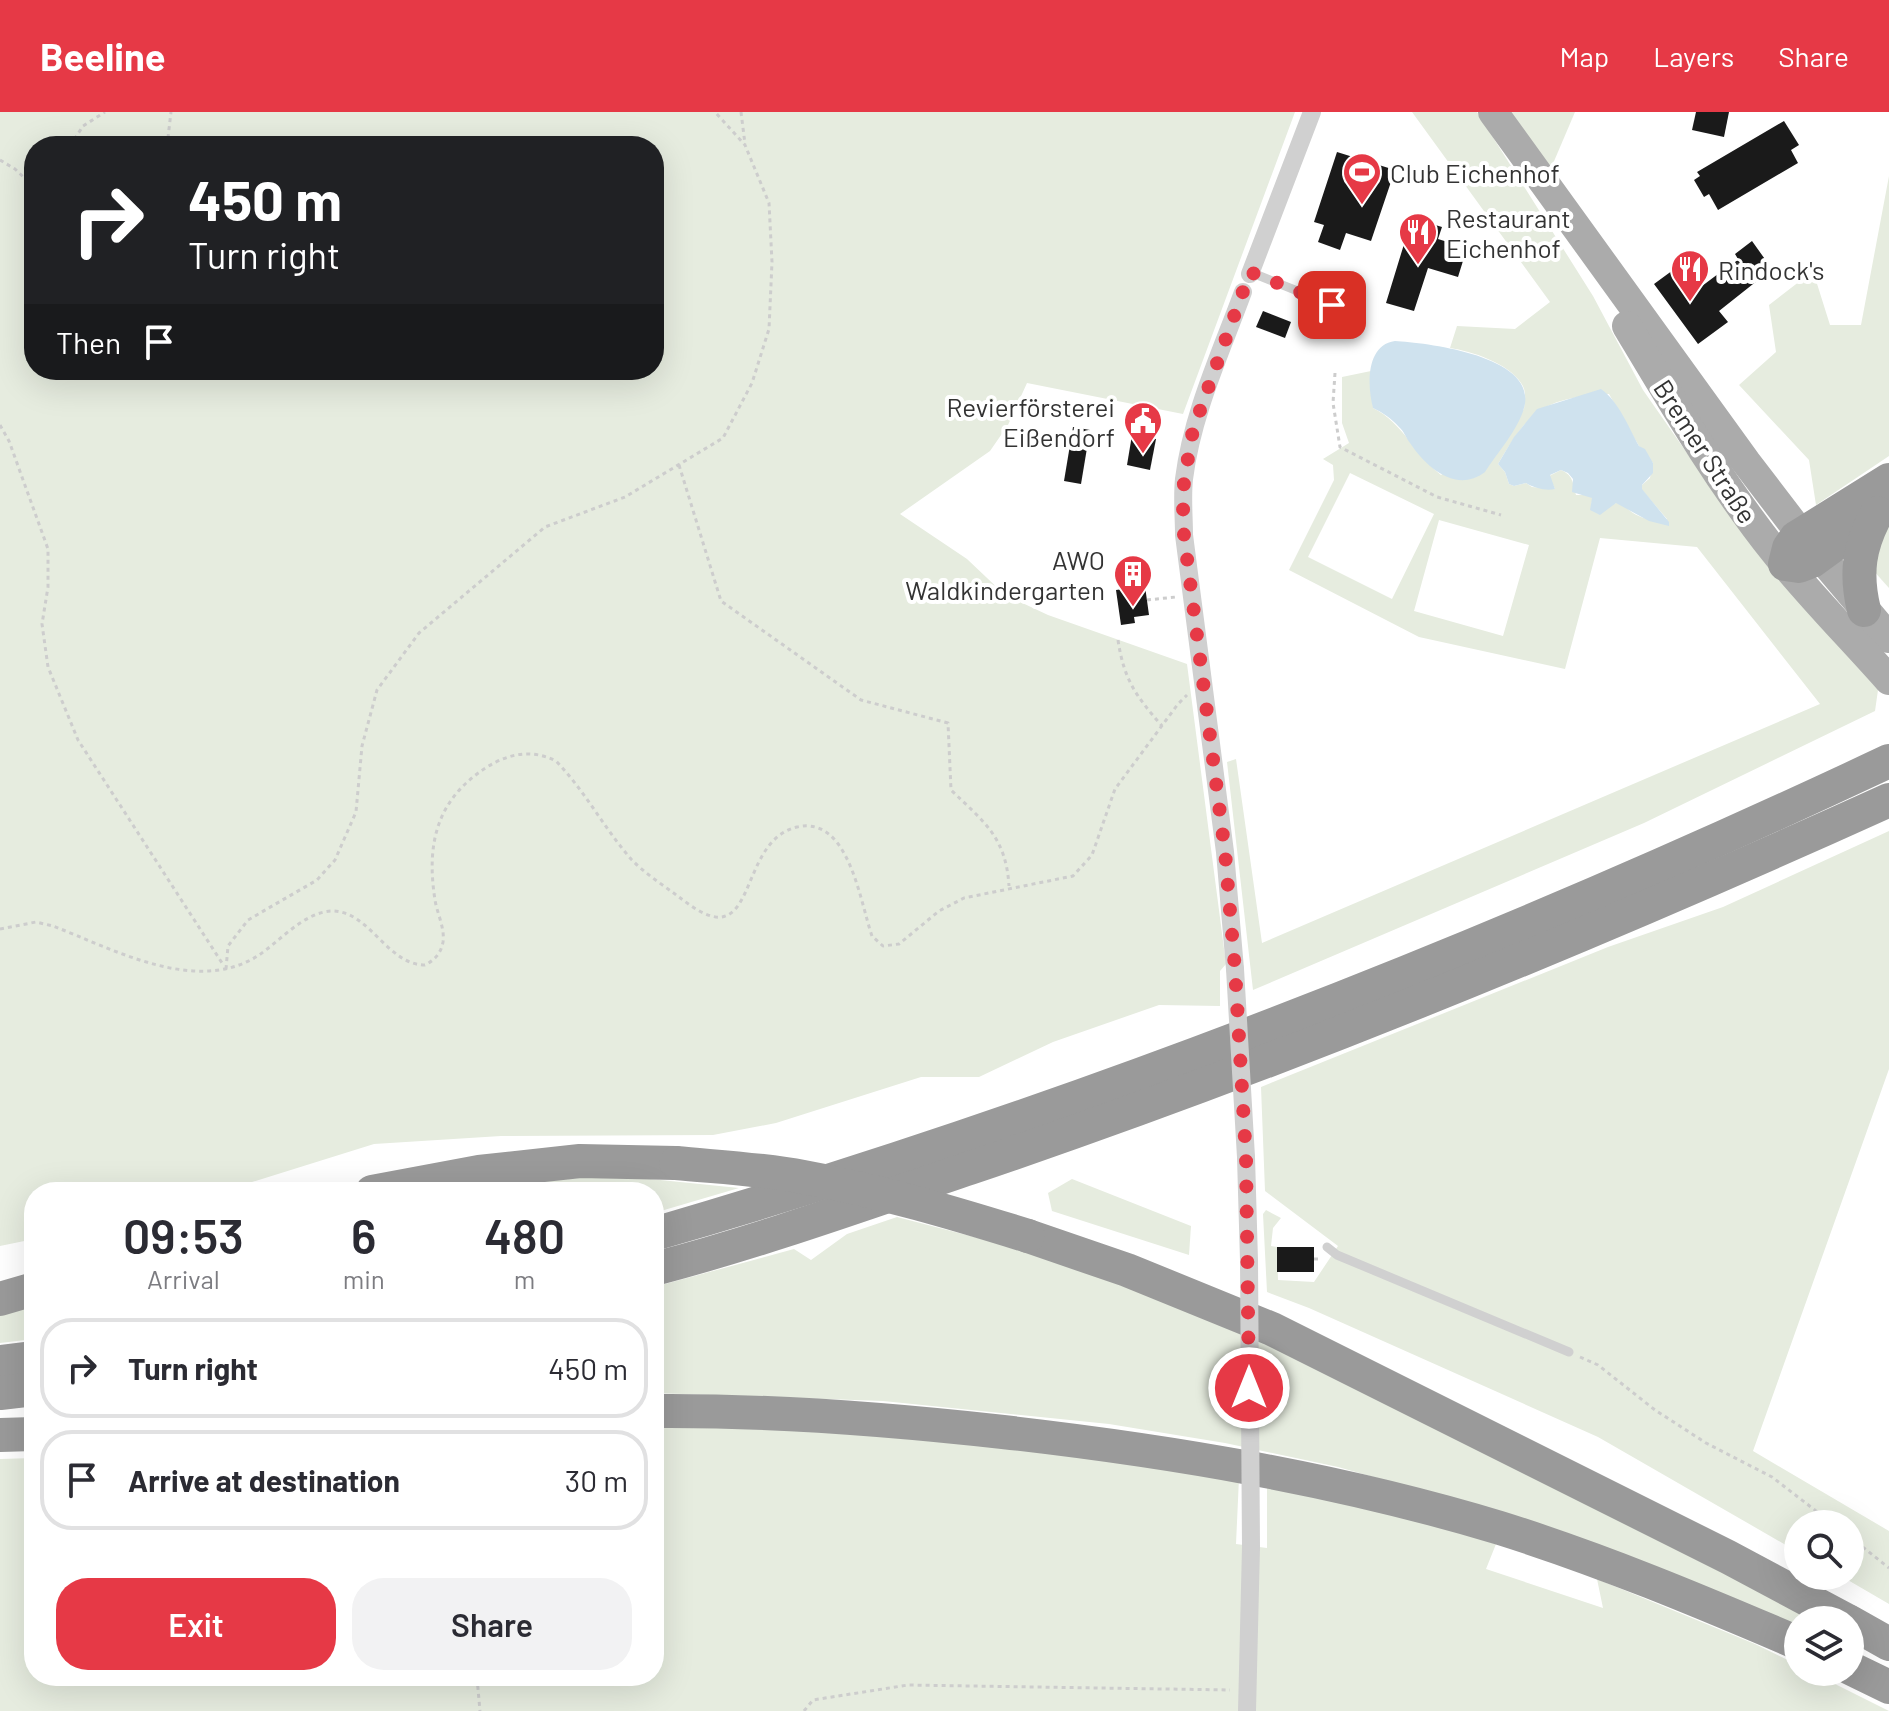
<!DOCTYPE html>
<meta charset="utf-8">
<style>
:root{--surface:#fff;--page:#f2f2f3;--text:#2b2b33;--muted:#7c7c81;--line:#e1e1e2;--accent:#e63946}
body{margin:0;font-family:Barlow,sans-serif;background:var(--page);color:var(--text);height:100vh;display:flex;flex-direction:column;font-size:30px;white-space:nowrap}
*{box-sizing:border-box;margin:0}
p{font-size:26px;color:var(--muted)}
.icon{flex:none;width:44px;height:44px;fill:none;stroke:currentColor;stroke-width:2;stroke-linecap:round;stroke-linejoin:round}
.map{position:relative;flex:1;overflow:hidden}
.side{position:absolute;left:24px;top:1070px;width:640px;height:504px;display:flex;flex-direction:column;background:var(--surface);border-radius:32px;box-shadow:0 8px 32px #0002}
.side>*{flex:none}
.hud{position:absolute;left:24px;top:24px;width:640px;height:244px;border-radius:32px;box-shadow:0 8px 32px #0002;background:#202124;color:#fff;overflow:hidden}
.tools{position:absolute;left:1784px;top:1398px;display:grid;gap:16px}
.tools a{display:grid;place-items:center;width:80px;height:80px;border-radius:50%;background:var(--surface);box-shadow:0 8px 32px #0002;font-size:40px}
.pin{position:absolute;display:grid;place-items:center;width:68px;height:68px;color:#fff;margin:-34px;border-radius:16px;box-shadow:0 4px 12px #0006}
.me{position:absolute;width:88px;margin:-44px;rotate:0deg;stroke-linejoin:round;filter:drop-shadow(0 0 6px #0008)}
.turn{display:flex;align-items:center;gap:28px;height:168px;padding:0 32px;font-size:36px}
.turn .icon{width:104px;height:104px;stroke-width:2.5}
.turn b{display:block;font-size:56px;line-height:68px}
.then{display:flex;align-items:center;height:76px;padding:0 32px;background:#0003;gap:16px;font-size:30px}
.eta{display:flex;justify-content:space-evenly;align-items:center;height:136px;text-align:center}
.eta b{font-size:48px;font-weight:600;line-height:56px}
.button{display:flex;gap:16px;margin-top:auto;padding:16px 32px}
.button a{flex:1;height:92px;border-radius:32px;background:var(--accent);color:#fff;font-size:32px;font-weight:600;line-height:92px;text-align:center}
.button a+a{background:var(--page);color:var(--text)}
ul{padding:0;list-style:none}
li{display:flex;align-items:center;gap:24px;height:100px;margin:0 16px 12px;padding:0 16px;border:4px solid var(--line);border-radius:32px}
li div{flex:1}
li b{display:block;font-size:30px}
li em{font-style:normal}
header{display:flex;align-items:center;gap:48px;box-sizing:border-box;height:112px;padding:0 40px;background:var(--accent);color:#fff}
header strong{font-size:38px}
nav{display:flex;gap:44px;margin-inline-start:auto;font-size:28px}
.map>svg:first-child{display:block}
.green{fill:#e6ecdf;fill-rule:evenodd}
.water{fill:#cfe2ee}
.building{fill:#1a1a1a}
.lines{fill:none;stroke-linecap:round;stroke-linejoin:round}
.path{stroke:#cdcdcd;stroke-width:3;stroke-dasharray:4 4;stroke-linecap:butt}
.lane{stroke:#d0d0d0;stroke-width:9}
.street{stroke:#d0d0d0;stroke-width:18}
.primary{stroke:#ababab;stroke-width:30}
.highway{stroke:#9a9a9a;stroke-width:34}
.street-bridge{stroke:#d0d0d0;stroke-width:18}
.highway-bridge{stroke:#9a9a9a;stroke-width:34}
.route{stroke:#e63946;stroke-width:14;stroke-dasharray:0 25.2}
.labels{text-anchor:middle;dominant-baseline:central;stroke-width:8;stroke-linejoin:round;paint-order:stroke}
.poi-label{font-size:26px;fill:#333;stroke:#fff;text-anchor:start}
.street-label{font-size:26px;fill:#333;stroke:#fff}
</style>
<header>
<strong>Beeline</strong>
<nav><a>Map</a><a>Layers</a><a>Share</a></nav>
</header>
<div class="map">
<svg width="1889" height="1599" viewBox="0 0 1889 1599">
<rect width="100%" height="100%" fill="#fff"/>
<g class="green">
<path d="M0 0H1295L1183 302 1027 271 1008 313 990 339 900 402 967 447 1005 483 1048 503 1187 552 1226 852 1220 859V894L1159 893 1053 930 979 965H921L776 1011 713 1023 501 1024 374 1032 220 1080H34V1127L0 1134ZM34 34H654V258H34Z"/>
<path d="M1412 0H1477L1593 184 1643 278 1703 364 1878 578 1875 599 1644 711 1253 878 1227 650 1236 647 1262 831 1820 592 1697 435 1600 426 1565 557 1419 525 1289 458 1334 368 1333 353 1323 347 1349 331 1342 311V265L1371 259 1373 296C1403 311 1415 343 1441 363L1524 297C1525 288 1527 279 1521 271 1508 251 1471 239 1450 236L1457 214 1515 217 1550 190ZM1609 282 1639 334 1653 351 1650 366 1642 373V378L1667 407C1652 409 1640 407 1629 398 1624 394 1624 391 1617 391 1609 392 1600 393 1591 393L1593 386 1588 383H1576C1573 371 1573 363 1561 358L1549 364 1555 377 1532 375 1526 371 1514 374 1509 372 1505 360 1498 352C1530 297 1544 286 1609 282ZM1350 361 1434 402 1392 487 1308 445ZM1439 408 1529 433 1503 524 1414 499Z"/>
<path d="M1510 0H1575L1549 61Z"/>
<path d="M1889 64V344L1816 393 1809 348 1739 273 1776 240 1769 193 1813 159 1830 213H1861Z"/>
<path d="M1889 410V476L1872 457Z"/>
<path d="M1889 719V957L1753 1339 1889 1419V1492L1841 1464H1850V1412H1798V1440L1598 1325 1309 1196 1267 1180 1263 1102 1266 1098 1281 1106 1273 1116 1271 1134 1277 1135 1278 1168 1314 1170 1338 1134 1265 1079 1261 975 1608 835 1723 795Z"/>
<path d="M611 1063 739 1076 654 1101V1080H430Z"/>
<path d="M1072 1067 1191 1114 1189 1143 1052 1099 1048 1081Z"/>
<path d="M897 1105 1075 1151 1274 1231 1823 1508H1798V1517L1441 1384 1338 1355 1225 1331 1109 1312 883 1289 654 1281V1175L794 1137 811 1148 847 1122Z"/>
<path d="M34 1188V1227L0 1231V1198Z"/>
<path d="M654 1312 919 1319 1239 1366 1236 1432 1267 1436V1370L1398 1402 1496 1432 1486 1457 1603 1496 1597 1467 1755 1532 1798 1553V1560H1811L1889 1599H0V1347L34 1346V1564H654Z"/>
</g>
<g class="water">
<path d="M1395 229C1428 231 1539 244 1524 296 1518 318 1497 341 1485 360 1456 382 1426 355 1410 331 1406 326 1404 319 1399 315 1392 307 1382 300 1373 296 1367 273 1366 233 1395 229Z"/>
<path d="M1601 277C1619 290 1628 314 1639 334L1645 337 1653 351V361L1642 373V377L1669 410V414L1649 409 1616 391 1600 403 1590 398 1592 386 1572 380 1573 367 1568 361 1561 358 1550 363 1555 377C1546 379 1534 376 1526 371L1514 374 1509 372 1505 360 1498 352 1514 325 1537 297Z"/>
</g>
<g class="building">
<path d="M1696 0H1729L1724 25 1692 18Z"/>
<path d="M1784 9 1799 33 1791 38 1798 51 1718 98 1709 82 1704 85 1694 68 1700 64 1697 60Z"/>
<path d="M1337 40 1395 58 1371 129 1346 121 1340 138 1318 130 1324 113 1314 110Z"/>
<path d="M1412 106 1442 115 1438 127 1467 136 1458 165 1428 156 1414 199 1386 191Z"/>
<path d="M1752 129 1772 157 1719 199 1728 210 1698 232 1654 172 1684 150 1702 174 1738 147 1735 142Z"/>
<path d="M1263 199 1291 210 1285 226 1256 215Z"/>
<path d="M1073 315 1090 318 1081 372 1064 369Z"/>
<path d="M1132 323 1156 327 1150 358 1127 353Z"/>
<path d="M1144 467 1149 503 1134 505 1135 511 1121 513 1116 478 1130 476 1129 469Z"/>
<rect x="1277" y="1135" width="37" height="25"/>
</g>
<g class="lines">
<g class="path">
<path d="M741 0 745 32"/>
<path d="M70 34 83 14 105 0"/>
<path d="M167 34 171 0"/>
<path d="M0 48 15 57 34 75"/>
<path d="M1335 261 1333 291 1340 335 1437 385 1501 403"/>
<path d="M0 313 9 329 48 437V475L42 512 48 555 78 628 224 854"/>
<path d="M679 353 721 489 861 588 948 611 951 678C984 710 1006 725 1009 774"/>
<path d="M1147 488 1176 485"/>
<path d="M1118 528C1124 568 1136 584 1162 614"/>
<path d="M0 817 36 810 53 814C113 837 197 884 259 843 280 829 304 800 332 799 370 799 387 853 425 853 435 848 441 841 443 830 445 816 437 801 435 788 426 731 437 687 487 655 510 641 532 637 556 649 585 679 604 716 631 747 644 761 663 773 679 785 690 793 702 803 716 805 754 809 746 727 797 715 849 703 860 790 872 824L883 834 899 832 939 799 964 786 1073 764 1092 743 1115 677 1178 592 1187 583"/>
<path d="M226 857 228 834 248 808 317 768 335 748 356 700 362 634 377 578 419 521 545 415 625 385 723 326 752 271 769 217 772 150 769 91 745 33 715 0"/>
<path d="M1314 1147H1318"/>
<path d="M1580 1245 1598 1253 1655 1298 1706 1331 1772 1365 1833 1412"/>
<path d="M1850 1425 1889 1456"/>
<path d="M477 1566 480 1599"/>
<path d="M804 1599 813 1588 908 1573 1230 1578"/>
</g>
<g class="lane">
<path d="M1250 160 1355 202"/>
<path d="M1327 1135 1337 1143 1569 1240"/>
</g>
<g class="street">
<path d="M1250 162 1312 0"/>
<path d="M1235 857 1225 740 1184 423C1184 405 1182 386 1184 367 1192 302 1221 240 1243 180"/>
<path d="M1246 1045 1249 1149"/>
<path d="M1247 1599 1251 1435"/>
</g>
<g class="primary">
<path d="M1493 0 1746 350 1801 422 1889 526"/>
<path d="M1627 214C1673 291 1719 370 1775 440 1810 484 1851 525 1889 568"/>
</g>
<g class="highway">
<path d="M1889 368 1796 426 1789 436 1785 452 1799 454 1812 449 1889 393"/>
<path d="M1864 498C1855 461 1859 434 1877 401"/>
<path d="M372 1080 479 1060 580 1049 676 1051"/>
<path d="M654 1122C1078 999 1490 837 1889 649"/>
<path d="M1028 1124 1127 1158 1272 1217 1728 1445 1846 1508"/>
<path d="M654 1157C761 1129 866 1091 970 1056 1283 950 1589 824 1889 688"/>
<path d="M0 1187 34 1177"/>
<path d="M0 1250 34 1246"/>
<path d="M0 1281 34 1277"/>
<path d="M654 1299C771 1298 887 1307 1003 1320 1171 1339 1338 1367 1500 1416 1602 1448 1700 1489 1798 1531"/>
<path d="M0 1323 34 1322"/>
<path d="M1850 1510 1889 1532"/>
<path d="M1850 1556 1889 1575"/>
</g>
<g class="street-bridge">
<path d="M1235 857 1246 1045"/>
<path d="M1249 1149 1251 1435"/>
</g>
<path class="highway-bridge" d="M676 1051C718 1055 762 1057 803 1065 880 1079 954 1101 1028 1124"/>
</g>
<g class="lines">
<path class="route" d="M1249 1276 1246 1045 1235 857 1225 740 1184 423 1183 395 1184 369 1193 318 1250 160 1332 193"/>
</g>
<defs>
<symbol id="stadium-pin" viewBox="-11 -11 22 30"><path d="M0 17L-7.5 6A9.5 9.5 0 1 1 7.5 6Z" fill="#e63946" stroke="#fff"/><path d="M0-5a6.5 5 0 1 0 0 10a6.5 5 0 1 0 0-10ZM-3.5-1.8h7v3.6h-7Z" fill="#fff"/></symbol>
<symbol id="restaurant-pin" viewBox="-11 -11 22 30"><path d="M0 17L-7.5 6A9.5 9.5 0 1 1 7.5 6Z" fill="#e63946" stroke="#fff"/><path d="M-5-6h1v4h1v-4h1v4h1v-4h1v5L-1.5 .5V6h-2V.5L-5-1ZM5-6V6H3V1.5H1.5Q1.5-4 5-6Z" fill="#fff"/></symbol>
<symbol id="civic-pin" viewBox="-11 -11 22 30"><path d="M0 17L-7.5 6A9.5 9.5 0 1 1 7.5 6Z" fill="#e63946" stroke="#fff"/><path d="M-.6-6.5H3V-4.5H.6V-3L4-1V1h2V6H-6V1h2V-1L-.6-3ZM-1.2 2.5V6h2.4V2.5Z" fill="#fff"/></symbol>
<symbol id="building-pin" viewBox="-11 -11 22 30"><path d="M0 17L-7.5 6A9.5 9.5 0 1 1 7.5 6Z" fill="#e63946" stroke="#fff"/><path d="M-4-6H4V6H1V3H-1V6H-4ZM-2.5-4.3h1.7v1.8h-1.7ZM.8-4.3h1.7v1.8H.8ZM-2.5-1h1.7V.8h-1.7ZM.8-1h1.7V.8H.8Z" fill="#fff"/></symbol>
</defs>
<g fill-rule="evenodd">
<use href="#stadium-pin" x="1340" y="38" width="44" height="60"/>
<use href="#restaurant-pin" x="1396" y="98" width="44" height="60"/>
<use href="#restaurant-pin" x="1668" y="135" width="44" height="60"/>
<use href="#civic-pin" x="1121" y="287" width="44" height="60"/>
<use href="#building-pin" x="1111" y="440" width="44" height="60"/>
</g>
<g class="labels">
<g class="poi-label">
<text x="1390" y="60">Club Eichenhof</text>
<text x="1446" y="105">Restaurant<tspan x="1446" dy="30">Eichenhof</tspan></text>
<text x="1718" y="157">Rindock's</text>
<text x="1115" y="294" text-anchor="end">Revierförsterei<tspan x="1115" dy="30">Eißendorf</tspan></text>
<text x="1105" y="447" text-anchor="end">AWO<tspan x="1105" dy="30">Waldkindergarten</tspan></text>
</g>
<g class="street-label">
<text transform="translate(1706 339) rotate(57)">Bremer Straße</text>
</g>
</g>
</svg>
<div class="tools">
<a><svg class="icon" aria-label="search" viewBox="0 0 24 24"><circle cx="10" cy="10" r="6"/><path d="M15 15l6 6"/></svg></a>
<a><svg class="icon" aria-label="layers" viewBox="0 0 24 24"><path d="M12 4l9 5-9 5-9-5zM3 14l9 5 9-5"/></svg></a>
</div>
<div class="pin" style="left:1332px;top:193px;background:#d93025"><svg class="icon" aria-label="arrive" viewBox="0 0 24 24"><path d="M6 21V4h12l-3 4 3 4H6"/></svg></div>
<svg class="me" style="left:1249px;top:1276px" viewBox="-20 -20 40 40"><circle r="17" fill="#e63946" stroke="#fff" stroke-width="3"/><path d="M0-11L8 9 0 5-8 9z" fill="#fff"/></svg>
<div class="hud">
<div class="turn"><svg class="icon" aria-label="right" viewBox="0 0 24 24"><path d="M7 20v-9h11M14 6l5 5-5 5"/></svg><div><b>450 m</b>Turn right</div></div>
<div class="then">Then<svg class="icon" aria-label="arrive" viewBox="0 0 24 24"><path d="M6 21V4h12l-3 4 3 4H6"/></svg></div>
</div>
<section class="side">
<div class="eta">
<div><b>09:53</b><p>Arrival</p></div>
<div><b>6</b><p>min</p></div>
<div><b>480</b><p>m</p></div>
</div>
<ul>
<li><svg class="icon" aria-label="right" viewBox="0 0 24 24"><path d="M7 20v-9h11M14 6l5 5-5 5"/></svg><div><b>Turn right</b></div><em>450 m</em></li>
<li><svg class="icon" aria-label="arrive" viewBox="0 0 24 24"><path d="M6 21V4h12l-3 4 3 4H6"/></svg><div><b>Arrive at destination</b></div><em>30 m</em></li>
</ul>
<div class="button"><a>Exit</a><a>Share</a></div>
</section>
</div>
